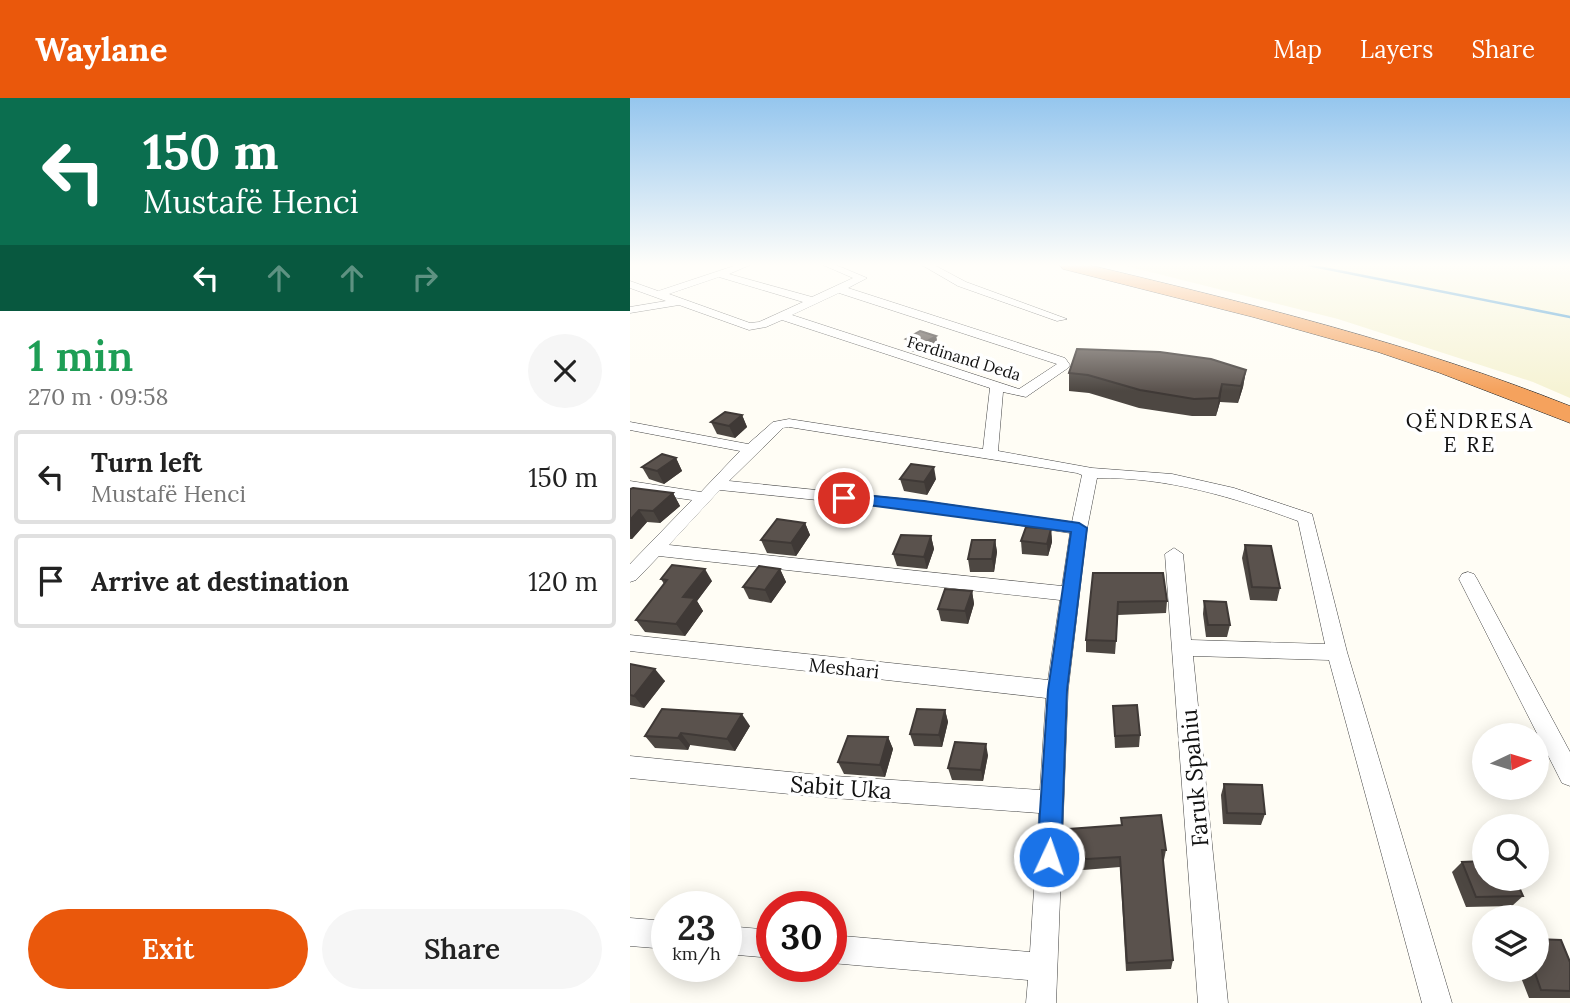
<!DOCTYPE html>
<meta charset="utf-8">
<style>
:root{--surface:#fff;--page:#f6f6f6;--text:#222;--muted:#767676;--line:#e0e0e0;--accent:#ea580c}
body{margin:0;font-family:Lora,serif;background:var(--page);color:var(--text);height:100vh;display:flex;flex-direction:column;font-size:26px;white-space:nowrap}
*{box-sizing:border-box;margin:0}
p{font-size:23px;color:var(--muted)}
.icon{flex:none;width:38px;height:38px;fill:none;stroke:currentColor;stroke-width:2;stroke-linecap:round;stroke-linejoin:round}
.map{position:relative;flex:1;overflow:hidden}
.sheet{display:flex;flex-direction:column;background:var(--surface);width:630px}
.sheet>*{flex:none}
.banner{background:#0b6e4f;color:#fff;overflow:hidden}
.needle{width:46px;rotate:86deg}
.buttons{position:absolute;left:842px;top:625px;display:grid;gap:14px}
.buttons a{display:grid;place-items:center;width:77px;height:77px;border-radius:50%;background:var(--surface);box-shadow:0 4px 18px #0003;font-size:35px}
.speed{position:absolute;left:21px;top:793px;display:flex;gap:14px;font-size:35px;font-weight:700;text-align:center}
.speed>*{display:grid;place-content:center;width:91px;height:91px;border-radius:50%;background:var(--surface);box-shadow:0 4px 18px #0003;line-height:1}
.speed small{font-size:18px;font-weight:400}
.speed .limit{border:10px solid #d22;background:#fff;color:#111}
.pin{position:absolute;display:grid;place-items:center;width:60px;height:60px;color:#fff;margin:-30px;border:4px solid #fff;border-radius:50%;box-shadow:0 2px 7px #0007}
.me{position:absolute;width:77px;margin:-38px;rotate:3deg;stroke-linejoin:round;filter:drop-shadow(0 0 5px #0008)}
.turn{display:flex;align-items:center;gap:24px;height:147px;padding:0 28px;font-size:32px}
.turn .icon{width:91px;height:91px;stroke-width:2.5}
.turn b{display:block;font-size:49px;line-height:60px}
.lanes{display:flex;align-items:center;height:66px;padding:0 28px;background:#0003;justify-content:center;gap:35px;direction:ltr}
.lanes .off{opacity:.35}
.round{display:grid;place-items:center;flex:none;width:74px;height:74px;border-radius:37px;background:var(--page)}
.head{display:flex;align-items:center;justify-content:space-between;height:119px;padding:0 28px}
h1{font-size:42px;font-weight:600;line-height:52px;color:#1e9e55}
.action{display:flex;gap:14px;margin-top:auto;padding:14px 28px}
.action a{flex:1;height:80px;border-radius:42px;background:var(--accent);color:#fff;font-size:28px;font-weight:600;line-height:80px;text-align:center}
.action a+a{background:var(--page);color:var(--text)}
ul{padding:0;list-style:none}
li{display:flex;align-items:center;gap:21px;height:94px;margin:0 14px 10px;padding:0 14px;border:4px solid var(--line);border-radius:7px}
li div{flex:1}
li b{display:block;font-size:26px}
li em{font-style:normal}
header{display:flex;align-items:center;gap:42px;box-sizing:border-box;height:98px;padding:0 35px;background:var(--accent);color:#fff}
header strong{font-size:33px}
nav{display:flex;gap:38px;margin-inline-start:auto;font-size:24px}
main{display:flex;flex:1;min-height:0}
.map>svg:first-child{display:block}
.farmland{fill:#f6f3d4}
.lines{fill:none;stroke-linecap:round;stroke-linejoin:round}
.stream{stroke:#3f96cf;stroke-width:2.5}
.street-casing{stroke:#444;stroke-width:1}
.highway-casing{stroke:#222;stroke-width:1}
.street{fill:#fff;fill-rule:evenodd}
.highway{fill:#f5a25d;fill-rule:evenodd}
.wall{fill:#4d4742}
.shaded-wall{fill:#3f3936}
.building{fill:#5a524d;stroke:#3f3936;stroke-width:2}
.route{fill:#1a73e8;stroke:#114b97;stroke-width:2}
.labels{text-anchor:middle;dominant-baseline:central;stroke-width:7;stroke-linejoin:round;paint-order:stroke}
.far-street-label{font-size:16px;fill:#111;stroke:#fff}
.street-label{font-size:19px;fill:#111;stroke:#fff}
.neighbourhood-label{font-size:21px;letter-spacing:2px;fill:#111;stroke:#fff}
.near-street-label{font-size:23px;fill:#111;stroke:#fff}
</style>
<header>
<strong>Waylane</strong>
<nav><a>Map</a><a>Layers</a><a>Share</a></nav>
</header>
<main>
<section class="sheet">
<div class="banner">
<div class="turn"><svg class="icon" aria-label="left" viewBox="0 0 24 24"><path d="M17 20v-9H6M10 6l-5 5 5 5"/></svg><div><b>150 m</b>Mustafë Henci</div></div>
<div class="lanes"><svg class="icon" aria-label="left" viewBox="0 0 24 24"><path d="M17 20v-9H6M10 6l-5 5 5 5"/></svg><svg class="icon off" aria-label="ahead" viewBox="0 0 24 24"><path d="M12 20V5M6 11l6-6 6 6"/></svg><svg class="icon off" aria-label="ahead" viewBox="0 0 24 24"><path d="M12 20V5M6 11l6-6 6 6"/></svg><svg class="icon off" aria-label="right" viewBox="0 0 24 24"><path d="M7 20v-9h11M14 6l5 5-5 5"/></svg></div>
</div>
<div class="head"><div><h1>1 min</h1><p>270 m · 09:58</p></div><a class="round"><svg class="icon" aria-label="close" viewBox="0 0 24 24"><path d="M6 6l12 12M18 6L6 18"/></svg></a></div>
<ul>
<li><svg class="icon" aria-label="left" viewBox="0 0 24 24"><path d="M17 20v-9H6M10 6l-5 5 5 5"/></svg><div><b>Turn left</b><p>Mustafë Henci</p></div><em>150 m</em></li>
<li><svg class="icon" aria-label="arrive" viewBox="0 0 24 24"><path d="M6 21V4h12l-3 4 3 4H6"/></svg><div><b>Arrive at destination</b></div><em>120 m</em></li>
</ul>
<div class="action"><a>Exit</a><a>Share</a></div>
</section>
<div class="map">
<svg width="940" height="905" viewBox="0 0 940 905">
<rect width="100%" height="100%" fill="#fffdf5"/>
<path class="farmland" d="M492 167H940V300L903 284 708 221Z"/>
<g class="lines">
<path class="stream" d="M678 167 940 219"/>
<defs>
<g id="street">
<path d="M107 167H120L99 176 182 199 223 180 193 167H206L237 180 218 190 435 260 440 267 438 270 396 299 373 294 368 353 462 370 542 376 604 390 682 416 717 554 822 905H792L699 562 563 558 598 905H568L535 456 544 450 553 456 561 542 695 546 668 423C603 399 537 379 467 380L457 431 438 592 426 905H396L398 882 201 865V837L400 854 409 715 190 699 0 680V658L190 677 410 692 416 600 0 553V537L418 582 430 502 29 458 6 482 0 484V466L62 402 0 393V383L71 394 110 353 0 332V324L118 346 143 324 159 321 353 351 360 290 152 222 136 229 119 232 49 207 0 215V209L36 203 0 190V183L28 193ZM89 179 173 204 129 224 120 225 39 196ZM209 195 427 266 389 291 162 217ZM159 329 447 375 452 377 442 424 294 403 99 383 153 330ZM90 392 294 413 440 435 432 488 39 447Z"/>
<path d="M292 167H304L336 184 437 221 427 223 328 188Z"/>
<path d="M838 474 844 476 847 481 940 654V688L932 685 829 481 832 476Z"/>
<path d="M0 820 37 823V851L0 848Z"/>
<path d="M96 828 142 832V860L96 856Z"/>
</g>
<path id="highway" d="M430 167H459C622 206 784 246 940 308V325L810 275 748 254 623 219 433 171Z"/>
</defs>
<use href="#street" class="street-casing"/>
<use href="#highway" class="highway-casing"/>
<use href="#street" class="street"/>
<use href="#highway" class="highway"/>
</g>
<g class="wall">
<path d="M306 238 308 249 294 257 278 252 276 241Z"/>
<path d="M616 272 613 289 608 305 590 304 586 318H562L509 310 459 295 439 293V275Z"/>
<path d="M112 317 117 329 105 340 87 336 81 324Z"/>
<path d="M46 360 52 373 34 386 19 381 12 369Z"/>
<path d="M270 381H306L297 397 274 393Z"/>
<path d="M0 391 43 395 50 408 30 425 17 424 2 441H0Z"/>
<path d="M175 425 180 437 166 458 137 455 131 442Z"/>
<path d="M421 431 422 444 418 458 392 456 391 443Z"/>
<path d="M301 438 304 451 297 471 267 468 263 456Z"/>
<path d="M365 442 367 454 364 474H340L338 461Z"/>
<path d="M615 447 650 490 647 503 620 502 612 460Z"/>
<path d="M150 471 156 484 141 505 119 501 113 489Z"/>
<path d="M463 475 537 503 536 515 488 517 485 556 456 554V542Z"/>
<path d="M31 481 82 483 67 503 73 513 55 538 15 534 6 522 34 486Z"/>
<path d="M342 493 344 506 338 526 311 523 308 511Z"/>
<path d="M574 503 600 527 597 539H576L573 516Z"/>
<path d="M0 566 35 583 14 610 0 607Z"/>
<path d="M483 608 510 637 509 649 485 650Z"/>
<path d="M315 612 318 624 312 649 284 648 280 636Z"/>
<path d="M120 628 105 653 60 647 58 652 25 650 15 638Z"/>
<path d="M258 639 263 651 255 679 214 676 208 664Z"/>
<path d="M358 657 353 683 322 682 318 670Z"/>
<path d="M594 686 635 716 631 727 593 726 591 697Z"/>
<path d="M491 720 536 752 534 762H533L543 862 541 871 496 873 490 769 441 773 439 731 491 727Z"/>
<path d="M832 764 893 798 882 808 836 809 822 774Z"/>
<path d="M940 864V900H899L888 872H906Z"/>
</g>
<g class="shaded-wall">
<path d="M306 238 308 249 294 257 292 246Z"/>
<path d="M616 272 613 289 608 305 611 288Z"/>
<path d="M592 286 590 304 586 318 589 300Z"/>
<path d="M112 317 117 329 105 340 99 328Z"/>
<path d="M46 360 52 373 34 386 27 373Z"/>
<path d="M304 369 306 381 297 397 294 384Z"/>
<path d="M43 395 50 408 30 425 23 413Z"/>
<path d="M9 412 17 424 2 441 0 438V422Z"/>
<path d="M175 425 180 437 166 458 161 445Z"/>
<path d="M421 431 422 444 418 458 417 446Z"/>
<path d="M301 438 304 451 297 471 294 459Z"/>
<path d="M365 442 367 454 364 474 362 461Z"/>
<path d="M75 471 82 483 67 503 73 513 55 538 46 526 53 499Z"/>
<path d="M150 471 156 484 141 505 135 492Z"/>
<path d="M342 493 344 506 338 526 335 513Z"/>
<path d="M25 571 35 583 14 610 4 598Z"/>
<path d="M315 612 318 624 312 649 309 637Z"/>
<path d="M112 616 120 628 105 653 97 641Z"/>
<path d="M51 635 60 647 58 652 48 640Z"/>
<path d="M258 639 263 651 255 679 250 667Z"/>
<path d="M356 646 358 657 353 683 351 672Z"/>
</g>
<g class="building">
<path d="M290 233 306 238 292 246 276 241Z"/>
<path d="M447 251 530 254 581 261 616 272 611 288 592 286 589 300 564 301 510 292 458 277 439 275Z"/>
<path d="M95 314 112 317 99 328 81 324Z"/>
<path d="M32 356 46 360 27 373 12 369Z"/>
<path d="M281 366 304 369 294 384 270 381Z"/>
<path d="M3 390 43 395 23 413 9 412 0 422V391Z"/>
<path d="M147 421 175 425 161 445 131 442Z"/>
<path d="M396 429 421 431 417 446 391 443Z"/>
<path d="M271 437 301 438 294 459 263 456Z"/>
<path d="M342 442H365L362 461H338Z"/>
<path d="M615 447 641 448 650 490 622 489Z"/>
<path d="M42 467 75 471 53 499 65 500 46 526 6 522 37 482 31 481Z"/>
<path d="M129 468 150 471 135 492 113 489Z"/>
<path d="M463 475H533L537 503 488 504 486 543 456 542Z"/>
<path d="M315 491 342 493 335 513 308 511Z"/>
<path d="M574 503 596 504 600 527H578Z"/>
<path d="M0 566 25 571 4 598 0 597Z"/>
<path d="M507 607 510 637 485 638 483 608Z"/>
<path d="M32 611 112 616 97 641 51 635 48 640 15 638Z"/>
<path d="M287 611 315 612 309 637 280 636Z"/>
<path d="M218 638 258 639 250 667 208 664Z"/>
<path d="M325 644 356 646 351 672 318 670Z"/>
<path d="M594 686 632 687 635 716 597 715Z"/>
<path d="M531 717 536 752H532L543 862 497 865 490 759 440 762 439 731 492 727 491 720Z"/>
<path d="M854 763V780H885L893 798 846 799 832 764Z"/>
<path d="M906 841 931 842 940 864V893L911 892 904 872H906Z"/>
</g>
<linearGradient id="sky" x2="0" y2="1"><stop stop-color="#95c6ee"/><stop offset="0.57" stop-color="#fffefa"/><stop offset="1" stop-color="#fffefa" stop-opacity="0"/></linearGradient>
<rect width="940" height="293" fill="url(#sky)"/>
<path class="route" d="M214 395 294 403 449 425 457 430 437 592 431 759 427 768 419 771 411 768 407 759 418 592 441 434 208 403 206 400 208 396Z"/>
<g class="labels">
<g class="far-street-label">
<text transform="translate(334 260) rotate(17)">Ferdinand Deda</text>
</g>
<g class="street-label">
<text transform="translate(214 570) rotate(6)">Meshari</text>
</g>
<g class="neighbourhood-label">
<text x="840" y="322">QËNDRESA<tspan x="840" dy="24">E RE</tspan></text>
</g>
<g class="near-street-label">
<text transform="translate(564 680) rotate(-95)">Faruk Spahiu</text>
<text transform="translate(211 689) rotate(4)">Sabit Uka</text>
</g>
</g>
</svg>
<div class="buttons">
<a><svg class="needle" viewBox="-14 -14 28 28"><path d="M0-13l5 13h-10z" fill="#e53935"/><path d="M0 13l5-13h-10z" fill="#767676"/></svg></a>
<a><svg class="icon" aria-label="search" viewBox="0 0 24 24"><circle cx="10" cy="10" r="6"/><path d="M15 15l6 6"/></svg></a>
<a><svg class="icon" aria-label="layers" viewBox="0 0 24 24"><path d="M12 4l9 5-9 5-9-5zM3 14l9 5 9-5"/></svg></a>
</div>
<div class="speed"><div>23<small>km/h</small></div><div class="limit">30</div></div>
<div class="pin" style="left:214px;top:400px;background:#d93025"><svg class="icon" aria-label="arrive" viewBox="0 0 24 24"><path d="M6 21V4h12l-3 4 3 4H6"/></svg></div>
<svg class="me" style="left:419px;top:759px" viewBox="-20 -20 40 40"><circle r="17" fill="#1a73e8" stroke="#fff" stroke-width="3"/><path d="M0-11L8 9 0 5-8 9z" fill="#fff"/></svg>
</div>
</main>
